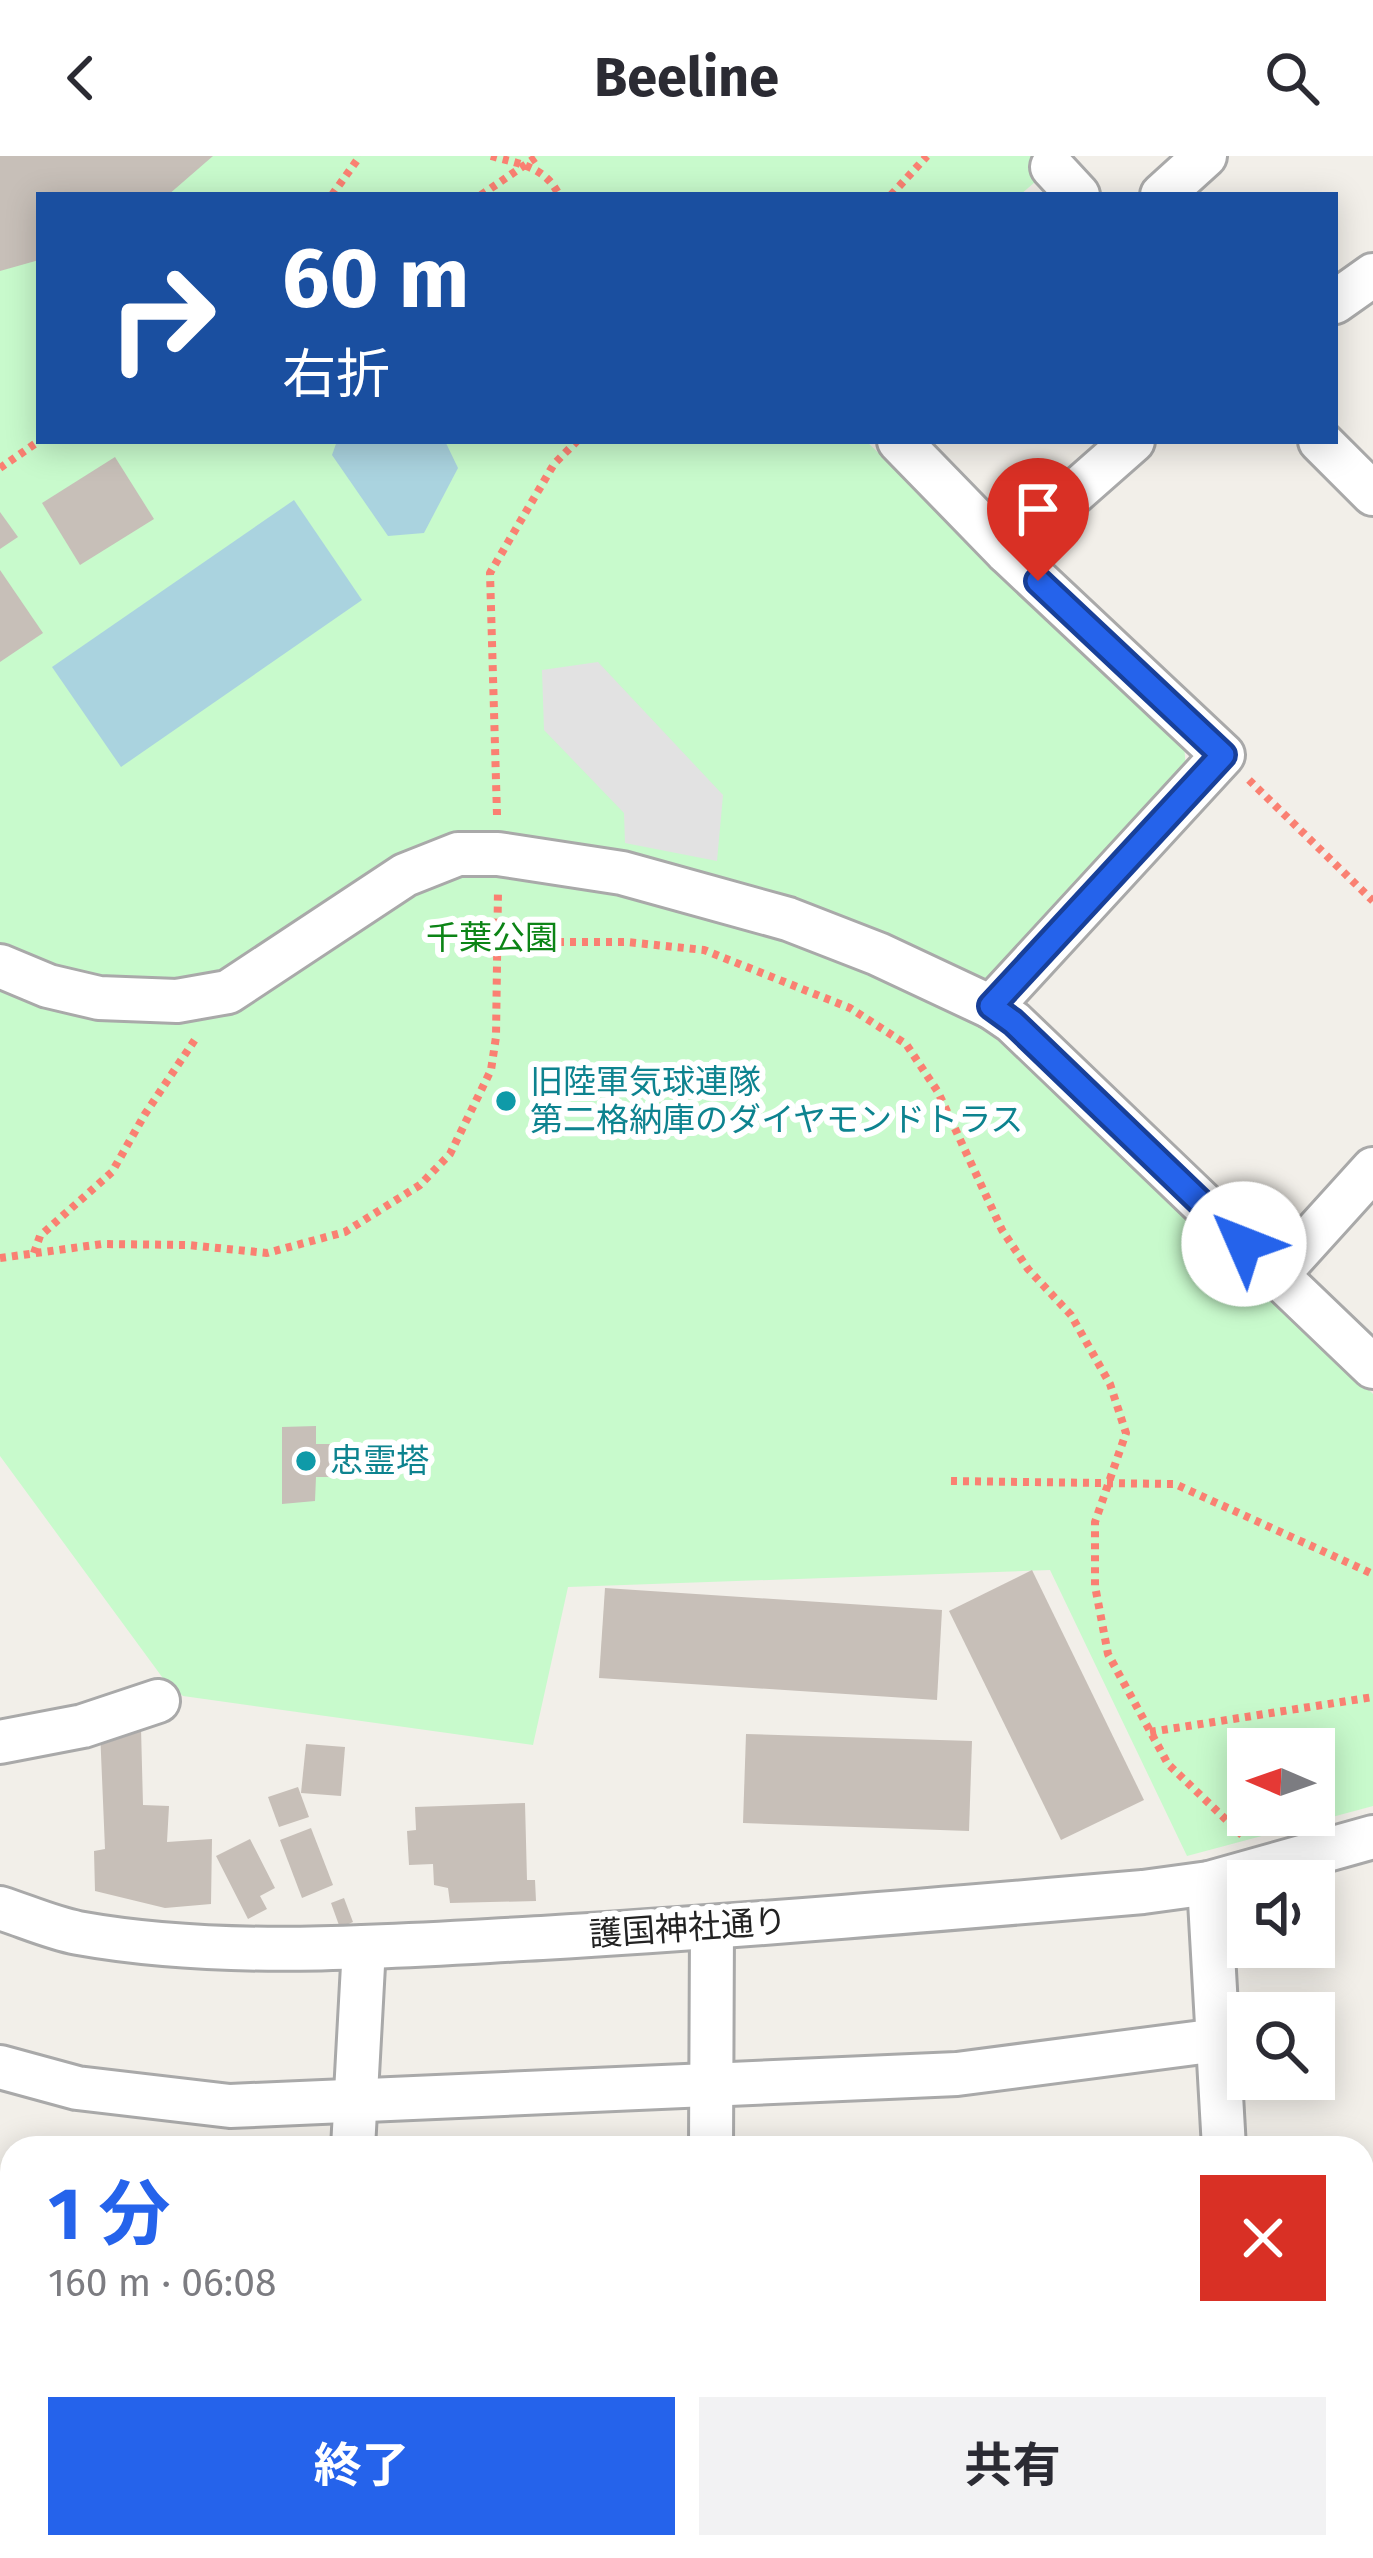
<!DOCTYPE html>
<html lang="ja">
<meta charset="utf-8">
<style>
:root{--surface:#fff;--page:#f2f2f3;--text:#2b2b33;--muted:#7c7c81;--accent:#2563eb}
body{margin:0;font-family:"Fira Sans","Noto Sans JP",sans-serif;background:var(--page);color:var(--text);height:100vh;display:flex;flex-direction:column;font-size:45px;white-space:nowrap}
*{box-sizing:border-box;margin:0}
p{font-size:39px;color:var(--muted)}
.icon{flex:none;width:66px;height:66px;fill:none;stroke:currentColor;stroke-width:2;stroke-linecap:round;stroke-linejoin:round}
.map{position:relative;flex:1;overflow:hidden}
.side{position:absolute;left:0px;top:1980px;width:1374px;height:423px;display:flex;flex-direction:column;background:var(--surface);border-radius:36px 36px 0 0;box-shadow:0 6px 30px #0003}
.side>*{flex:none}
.top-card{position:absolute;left:36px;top:36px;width:1302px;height:252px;border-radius:0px;box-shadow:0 6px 30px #0003;background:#1a4fa0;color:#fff;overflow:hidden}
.needle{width:78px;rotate:272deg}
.tools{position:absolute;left:1227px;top:1572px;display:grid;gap:24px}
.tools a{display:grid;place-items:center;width:108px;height:108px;border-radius:0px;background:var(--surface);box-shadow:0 6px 30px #0003;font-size:60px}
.pin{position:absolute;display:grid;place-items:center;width:102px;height:102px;color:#fff;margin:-123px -51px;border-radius:50% 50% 50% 0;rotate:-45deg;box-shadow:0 0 12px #0007}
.pin .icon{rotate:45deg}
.me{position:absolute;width:132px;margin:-66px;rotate:314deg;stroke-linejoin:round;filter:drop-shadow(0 0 9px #0008)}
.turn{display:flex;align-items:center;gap:42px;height:252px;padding:0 48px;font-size:54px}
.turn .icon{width:156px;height:156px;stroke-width:2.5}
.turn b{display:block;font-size:84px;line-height:102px}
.round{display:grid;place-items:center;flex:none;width:126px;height:126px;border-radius:0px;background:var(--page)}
.summary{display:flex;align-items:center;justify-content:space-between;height:204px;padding:0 48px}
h1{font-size:72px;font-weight:700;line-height:90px;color:var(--accent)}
.button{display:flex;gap:24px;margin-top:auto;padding:24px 48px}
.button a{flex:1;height:138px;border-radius:0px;background:var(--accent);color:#fff;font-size:48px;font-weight:700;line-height:138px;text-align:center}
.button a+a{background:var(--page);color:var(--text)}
header{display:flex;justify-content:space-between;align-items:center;height:156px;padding:0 48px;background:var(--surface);font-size:54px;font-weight:700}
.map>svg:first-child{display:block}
.park{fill:#c8facc;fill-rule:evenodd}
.parking{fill:#e2e2e2}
.water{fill:#aad3df}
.building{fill:#c7bfb8}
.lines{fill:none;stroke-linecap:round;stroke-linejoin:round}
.minor-casing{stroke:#a9a9a9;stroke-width:48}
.path{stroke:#fa8072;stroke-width:8;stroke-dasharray:6 6;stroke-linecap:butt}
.minor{stroke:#fff;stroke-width:42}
.route-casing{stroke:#184099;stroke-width:30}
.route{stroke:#2563eb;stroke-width:21}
.culture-dot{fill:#0f9aa8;stroke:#fff;stroke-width:4.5}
.labels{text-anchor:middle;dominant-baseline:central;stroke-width:12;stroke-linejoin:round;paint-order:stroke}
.park-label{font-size:33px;fill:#0c8416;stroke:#fff}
.culture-label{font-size:33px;fill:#0d838f;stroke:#fff;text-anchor:start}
.street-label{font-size:33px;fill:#222;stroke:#fff}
</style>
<header><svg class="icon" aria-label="back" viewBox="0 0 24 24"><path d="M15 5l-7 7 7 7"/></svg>Beeline<svg class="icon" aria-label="search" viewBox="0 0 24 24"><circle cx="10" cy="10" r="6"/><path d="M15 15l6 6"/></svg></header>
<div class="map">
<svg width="1373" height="2402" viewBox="0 0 1373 2402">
<rect width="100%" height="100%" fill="#f2efe9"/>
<path class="park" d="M0 0H1065L1020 39H39V285H866L1184 588 1187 626 980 867 1302 1167 1373 1238V1650L1187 1700 1050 1414 568 1431 533 1589 183 1540 165 1525 0 1300ZM1248 1593H1314V1659H1248Z"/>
<path class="parking" d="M598 506 723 639 717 705 625 687 624 657 544 574 542 514Z"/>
<g class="water">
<path d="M337 285H445L458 312 424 377 388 380 332 299Z"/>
<path d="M294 344 362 444 121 611 52 511Z"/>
</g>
<g class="building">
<path d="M0 0H213L168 39H39V104L0 115Z"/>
<path d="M115 301 154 363 80 409 42 347Z"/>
<path d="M0 356 18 381 0 393Z"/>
<path d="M0 414 43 477 0 506Z"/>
<path d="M316 1270V1288H330V1321H316L315 1345 282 1348V1271Z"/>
<path d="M1032 1414 1144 1644 1061 1684 949 1455Z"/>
<path d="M605 1432 942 1454 937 1544 599 1522Z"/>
<path d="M141 1572 143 1649 169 1650 167 1686 212 1683 211 1748 165 1752 95 1735 94 1695 105 1693 100 1574Z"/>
<path d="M746 1578 972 1585 969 1675 743 1667Z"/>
<path d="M306 1588 345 1591 341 1640 301 1637Z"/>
<path d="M298 1631 309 1661 279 1671 268 1641Z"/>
<path d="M525 1647 527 1724H535L536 1745 450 1747 448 1732 434 1729 433 1708 409 1709 407 1675 416 1674 415 1651Z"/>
<path d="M311 1672 333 1729 302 1742 280 1684Z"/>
<path d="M250 1683 275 1732 260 1740 267 1753 248 1763 216 1700Z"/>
<path d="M344 1742 353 1766 340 1772 331 1747Z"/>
</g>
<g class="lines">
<defs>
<g id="minor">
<path d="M1052 11 1078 39"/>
<path d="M1162 39 1205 0"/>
<path d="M1335 146 1373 119"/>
<path d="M899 285 1007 396 1223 599 991 851"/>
<path d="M1320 285 1373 338"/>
<path d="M1007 396 1133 285"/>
<path d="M0 810 48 830 99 842 177 845 228 836 405 719 458 698H498L622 717 788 763 878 798 991 851 1013 866 1373 1211"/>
<path d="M1277 1119 1373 1013"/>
<path d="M0 1586 83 1570 158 1545"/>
<path d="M1209 1727 1224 1992"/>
<path d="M0 1752C25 1760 52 1772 78 1777 228 1804 391 1790 542 1782 743 1770 943 1753 1143 1736L1209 1727 1373 1681"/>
<path d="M0 1911 77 1932 230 1950 957 1918 1218 1884"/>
<path d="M353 1992 364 1791"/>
<path d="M711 1992 712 1772"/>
<path d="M0 2043 12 2046"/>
<path d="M0 2134 12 2140"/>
<path d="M1362 2301 1373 2303"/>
<path d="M0 2355 12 2339"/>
<path d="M209 2402 216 2391"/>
<path d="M416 2402 421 2391"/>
<path d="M623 2402 627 2391"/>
<path d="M814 2402 820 2391"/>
<path d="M1005 2402 1010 2391"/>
<path d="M1192 2402 1195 2391"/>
</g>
</defs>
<use href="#minor" class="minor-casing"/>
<g class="path">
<path d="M491 0C519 8 545 10 559 39"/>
<path d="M332 39 360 0"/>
<path d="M481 39 538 0"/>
<path d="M891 39 927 0"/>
<path d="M0 312 39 285"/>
<path d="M1249 624 1373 745"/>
<path d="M497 659 490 417 554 308 577 285"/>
<path d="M498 786H627L704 794 850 852 906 888 938 936 1002 1074 1028 1113 1071 1159 1110 1228 1126 1277 1095 1366V1430L1108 1498 1168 1608 1242 1679"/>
<path d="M34 1097 40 1080 112 1016 145 958 196 882"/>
<path d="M0 1102 102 1088 188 1089 267 1097 345 1076 420 1029 450 998 491 914 496 881 498 734"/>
<path d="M951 1325 1175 1328 1373 1418"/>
<path d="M1150 1576 1373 1541"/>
</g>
<use href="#minor" class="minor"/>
</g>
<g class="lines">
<defs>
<path id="route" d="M1038 425 1223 599 991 850 1013 866 1244 1088"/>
</defs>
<use href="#route" class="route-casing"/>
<use href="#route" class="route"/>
</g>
<g class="culture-dot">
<circle cx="506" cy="945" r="12"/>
<circle cx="306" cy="1305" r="12"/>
</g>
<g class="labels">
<g class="park-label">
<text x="492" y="782">千葉公園</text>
</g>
<g class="culture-label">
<text x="530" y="926">旧陸軍気球連隊<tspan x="530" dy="38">第二格納庫のダイヤモンドトラス</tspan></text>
<text x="330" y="1305">忠霊塔</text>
</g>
<g class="street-label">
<text transform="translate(688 1772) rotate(-4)">護国神社通り</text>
</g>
</g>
</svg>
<div class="tools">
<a><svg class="needle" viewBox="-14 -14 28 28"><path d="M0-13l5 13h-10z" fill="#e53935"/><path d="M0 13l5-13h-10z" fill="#7c7c81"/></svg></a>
<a><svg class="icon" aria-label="sound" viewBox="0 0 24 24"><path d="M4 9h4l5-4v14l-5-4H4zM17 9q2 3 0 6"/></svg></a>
<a><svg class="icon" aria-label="search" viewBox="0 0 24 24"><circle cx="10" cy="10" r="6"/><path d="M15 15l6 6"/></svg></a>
</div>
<div class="pin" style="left:1038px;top:425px;background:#d93025"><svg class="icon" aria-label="arrive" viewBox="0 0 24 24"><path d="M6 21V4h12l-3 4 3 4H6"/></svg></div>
<svg class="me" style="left:1244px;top:1088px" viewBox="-20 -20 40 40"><circle r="19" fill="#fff"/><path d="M0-13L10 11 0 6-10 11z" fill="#2563eb"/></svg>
<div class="top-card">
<div class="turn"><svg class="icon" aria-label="right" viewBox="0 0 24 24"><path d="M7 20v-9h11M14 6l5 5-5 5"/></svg><div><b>60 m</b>右折</div></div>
</div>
<section class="side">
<div class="summary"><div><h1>1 分</h1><p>160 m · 06:08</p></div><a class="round" style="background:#d93025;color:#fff"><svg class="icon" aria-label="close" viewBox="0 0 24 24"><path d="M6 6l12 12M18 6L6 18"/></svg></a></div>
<div class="button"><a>終了</a><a>共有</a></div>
</section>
</div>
